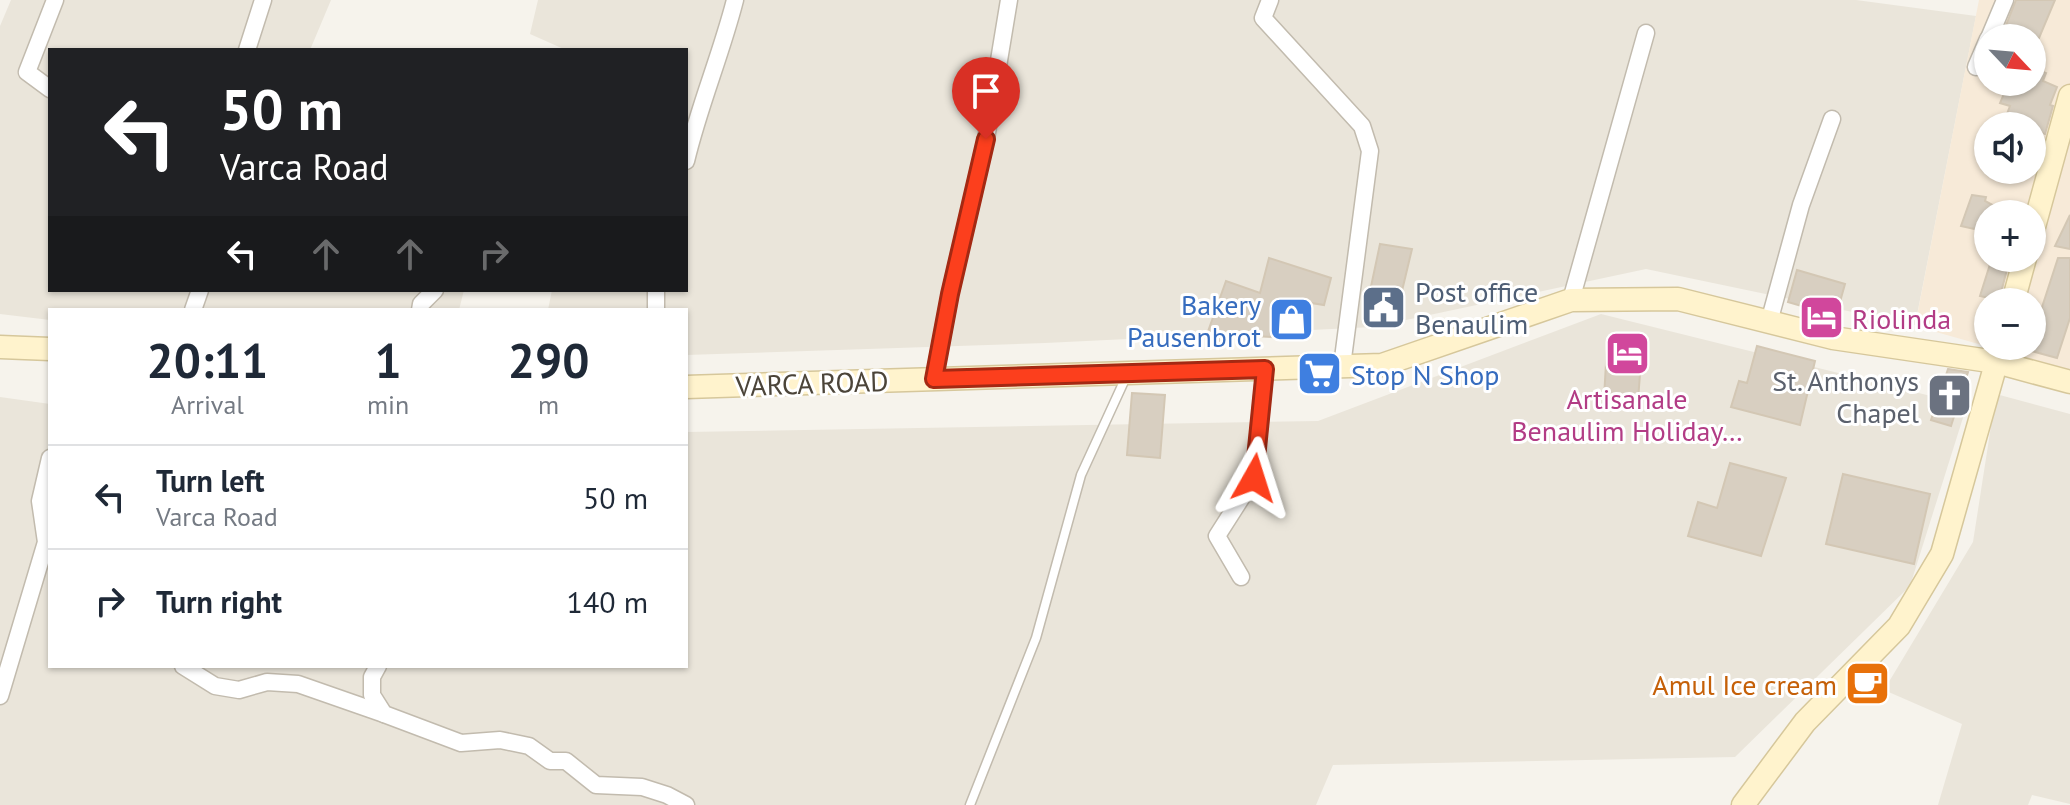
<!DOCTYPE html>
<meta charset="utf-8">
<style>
:root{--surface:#fff;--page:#f6f6f7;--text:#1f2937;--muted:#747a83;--line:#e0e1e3}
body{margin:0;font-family:"PT Sans",sans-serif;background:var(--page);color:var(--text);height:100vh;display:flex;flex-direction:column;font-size:30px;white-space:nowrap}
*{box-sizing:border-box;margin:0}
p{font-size:26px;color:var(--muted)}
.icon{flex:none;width:44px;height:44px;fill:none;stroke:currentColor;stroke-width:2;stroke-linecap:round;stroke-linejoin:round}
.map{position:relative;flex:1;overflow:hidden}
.sheet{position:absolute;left:48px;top:308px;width:640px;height:360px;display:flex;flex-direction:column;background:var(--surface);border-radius:0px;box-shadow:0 2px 6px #0004}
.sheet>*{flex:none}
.hud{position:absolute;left:48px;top:48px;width:640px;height:244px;border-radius:0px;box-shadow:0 2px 6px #0004;background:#202124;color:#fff;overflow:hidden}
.needle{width:52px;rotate:116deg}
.fabs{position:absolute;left:1974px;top:24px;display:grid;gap:16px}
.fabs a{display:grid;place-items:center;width:72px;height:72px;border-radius:50%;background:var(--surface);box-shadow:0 2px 6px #0004;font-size:40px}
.pin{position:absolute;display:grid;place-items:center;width:68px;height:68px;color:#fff;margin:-82px -34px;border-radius:50% 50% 50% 0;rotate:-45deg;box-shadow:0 0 8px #0007}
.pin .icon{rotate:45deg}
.me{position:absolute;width:88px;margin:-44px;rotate:6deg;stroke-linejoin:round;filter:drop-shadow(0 0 6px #0008)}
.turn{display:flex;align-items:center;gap:28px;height:168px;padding:0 40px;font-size:36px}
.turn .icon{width:104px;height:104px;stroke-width:2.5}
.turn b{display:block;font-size:56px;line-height:68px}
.lanes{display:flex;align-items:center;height:76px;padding:0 40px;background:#0003;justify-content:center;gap:40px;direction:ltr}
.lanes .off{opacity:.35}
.eta{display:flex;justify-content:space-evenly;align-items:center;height:136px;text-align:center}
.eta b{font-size:48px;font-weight:600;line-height:56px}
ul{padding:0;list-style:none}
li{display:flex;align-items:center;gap:24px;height:104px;padding:0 40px;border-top:2px solid var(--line)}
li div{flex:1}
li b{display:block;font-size:30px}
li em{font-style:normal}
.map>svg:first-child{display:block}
.residential{fill:#eae5da}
.commercial{fill:#f7ead8;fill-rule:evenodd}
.building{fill:#d8cfc1;stroke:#d3c7b4;stroke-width:2}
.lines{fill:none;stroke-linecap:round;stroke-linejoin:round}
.lane-casing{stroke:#c2bbae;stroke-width:11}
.street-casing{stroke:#c2bbae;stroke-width:19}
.secondary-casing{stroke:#d6c79b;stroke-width:25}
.lane{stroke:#fff;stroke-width:8}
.street{stroke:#fff;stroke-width:16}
.secondary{stroke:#fff3cd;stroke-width:22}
.route-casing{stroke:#a42913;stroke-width:20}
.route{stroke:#fc3f1d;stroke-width:14}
.labels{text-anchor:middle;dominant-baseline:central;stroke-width:6;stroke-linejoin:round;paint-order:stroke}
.service-label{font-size:28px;fill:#4e5e75;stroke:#fff;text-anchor:start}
.shop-label{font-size:28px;fill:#366cbe;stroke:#fff;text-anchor:end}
.hotel-label{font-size:28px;fill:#b23c85;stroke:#fff;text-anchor:start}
.worship-label{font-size:28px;fill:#5b616d;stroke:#fff;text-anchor:end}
.street-label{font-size:28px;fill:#4b4439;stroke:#fff}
.food-label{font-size:28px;fill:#c56008;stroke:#fff;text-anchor:end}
</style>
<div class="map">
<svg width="2070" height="805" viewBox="0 0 2070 805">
<rect width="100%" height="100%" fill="#f6f3ec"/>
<g class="residential">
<path d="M11 0H331L310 50H50V290H464L459 310H50V320L0 314V26Z"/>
<path d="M538 0H1856L1976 16 1915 325 1646 269 1373 327 1045 343 686 355V310H548L552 290H686V50H566L530 34Z"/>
<path d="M1601 314 1967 405 1910 586 1735 757 1333 765 1316 805H0V397L50 404V666H686V432L1318 421Z"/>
<path d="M1996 394 2070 414V804L2032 795 2028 805H1938L1962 724 1884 690 1973 542Z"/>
</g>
<path class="commercial" d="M1979 0H2070V370L1915 326ZM1988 38H2032V82H1988ZM1988 126H2032V170H1988ZM1988 214H2032V258H1988ZM1988 302H2032V346H1988Z"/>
<g class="building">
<path d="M2016 0H2055L2039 38H2001Z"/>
<path d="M2032 68 2046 73 2043 81 2057 87 2050 105 2053 106 2045 134 2032 130V126H2023L2005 119 2010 106 2000 103 2009 82H2032Z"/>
<path d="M1972 195 1986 197 1985 201 2009 214H1988V232L1961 226Z"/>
<path d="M2070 215V249L2055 246Z"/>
<path d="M1380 244 1412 249 1395 320 1365 315Z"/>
<path d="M1269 258 1331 278 1324 305 1299 301 1291 338 1233 335 1230 345 1206 337 1226 281 1260 293Z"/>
<path d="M1992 258H2010L1999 300 1980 296Z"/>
<path d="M2058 258H2070V318L2057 358 2028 350 2032 346V338Z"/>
<path d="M1797 270 1845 284 1836 316 1788 302Z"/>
<path d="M1607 346 1642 348 1638 400 1604 398Z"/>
<path d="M1757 346 1815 361 1800 425 1731 407 1739 381 1747 383Z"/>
<path d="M1948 369 1968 372 1951 426 1931 420Z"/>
<path d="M1132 393 1165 395 1160 458 1127 455Z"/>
<path d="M1730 463 1786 478 1761 556 1688 536 1698 502 1717 508Z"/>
<path d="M1843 474 1930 494 1914 564 1826 544Z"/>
</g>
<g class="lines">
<defs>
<path id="lane" d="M970 805 1036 638 1081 475 1126 377"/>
<g id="street">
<path d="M1270 0 1263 18 1362 126 1370 151 1342 366"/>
<path d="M1989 38 2005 0"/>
<path d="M247 50 263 0"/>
<path d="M1976 67 1988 39"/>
<path d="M50 89 27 72 55 0"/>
<path d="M686 161C699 106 721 55 735 0"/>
<path d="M656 290V310"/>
<path d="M1571 300 1646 33"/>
<path d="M193 310 200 290"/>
<path d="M420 310 421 304 435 290"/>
<path d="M1769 322 1801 205 1832 119"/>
<path d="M934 379 950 294 986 139 1009 0"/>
<path d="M1241 577 1217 536 1254 478 1265 369"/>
<path d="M183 666 215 686 239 690 267 682 298 684 384 714"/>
<path d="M378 666 372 677V695L384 714 461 743 500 740 529 746 550 761H566L596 785 642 787 667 795 686 805"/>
<path d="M0 696 46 542 40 501 50 458"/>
</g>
<g id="secondary">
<path d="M2032 234 2070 96"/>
<path d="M2013 302 2025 258"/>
<path d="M0 347 50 349"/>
<path d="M686 387 1382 365 1571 300 1678 299 1833 338 1996 362 2070 382"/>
<path d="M1743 805 1805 722 1899 626 1942 554 2001 346"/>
</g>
</defs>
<use href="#lane" class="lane-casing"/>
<use href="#street" class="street-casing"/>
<use href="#secondary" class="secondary-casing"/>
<use href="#lane" class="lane"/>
<use href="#street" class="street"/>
<use href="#secondary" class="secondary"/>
</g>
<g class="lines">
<defs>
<path id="route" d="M986 139 950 294 934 379 1265 369 1254 478"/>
</defs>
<use href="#route" class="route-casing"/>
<use href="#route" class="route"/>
</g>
<defs>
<symbol id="civic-square" viewBox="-11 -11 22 22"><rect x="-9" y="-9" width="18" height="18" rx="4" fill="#5c6f8a" stroke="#fff"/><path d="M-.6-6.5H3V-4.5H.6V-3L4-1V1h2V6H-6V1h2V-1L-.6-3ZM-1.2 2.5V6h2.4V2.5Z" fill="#fff"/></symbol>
<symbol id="hotel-square" viewBox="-11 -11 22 22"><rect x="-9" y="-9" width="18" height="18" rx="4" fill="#d1479c" stroke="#fff"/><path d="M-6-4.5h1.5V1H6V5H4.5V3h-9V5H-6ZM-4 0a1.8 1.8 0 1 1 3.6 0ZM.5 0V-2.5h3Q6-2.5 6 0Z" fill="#fff"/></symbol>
<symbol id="shop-square" viewBox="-11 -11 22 22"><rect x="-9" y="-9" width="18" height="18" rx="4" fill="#3f7fe0" stroke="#fff"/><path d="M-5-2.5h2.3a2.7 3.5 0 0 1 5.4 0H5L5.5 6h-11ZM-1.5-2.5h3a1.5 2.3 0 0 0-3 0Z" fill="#fff"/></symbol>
<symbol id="supermarket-square" viewBox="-11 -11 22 22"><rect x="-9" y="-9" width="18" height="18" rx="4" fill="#3f7fe0" stroke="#fff"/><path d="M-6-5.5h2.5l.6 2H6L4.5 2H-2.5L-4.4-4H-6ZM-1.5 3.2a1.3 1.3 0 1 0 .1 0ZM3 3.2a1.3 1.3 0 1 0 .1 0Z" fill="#fff"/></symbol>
<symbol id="church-square" viewBox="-11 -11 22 22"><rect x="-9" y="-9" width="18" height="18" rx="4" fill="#6b7280" stroke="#fff"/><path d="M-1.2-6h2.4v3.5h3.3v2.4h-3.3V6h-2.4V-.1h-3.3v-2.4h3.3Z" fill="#fff"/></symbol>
<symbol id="cafe-square" viewBox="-11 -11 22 22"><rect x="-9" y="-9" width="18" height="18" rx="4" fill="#e8710a" stroke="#fff"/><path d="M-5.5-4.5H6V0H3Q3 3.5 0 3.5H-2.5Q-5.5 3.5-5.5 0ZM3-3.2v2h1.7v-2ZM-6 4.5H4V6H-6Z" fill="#fff"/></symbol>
</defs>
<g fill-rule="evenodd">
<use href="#civic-square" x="1358" y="282" width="51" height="51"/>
<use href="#hotel-square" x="1796" y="292" width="51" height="51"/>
<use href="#shop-square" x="1266" y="294" width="51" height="51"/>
<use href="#hotel-square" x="1602" y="328" width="51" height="51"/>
<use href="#supermarket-square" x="1294" y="348" width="51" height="51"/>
<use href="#church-square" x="1924" y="370" width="51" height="51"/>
<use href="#cafe-square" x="1842" y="658" width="51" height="51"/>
</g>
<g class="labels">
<g class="service-label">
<text x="1415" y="291">Post office<tspan x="1415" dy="32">Benaulim</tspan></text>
</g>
<g class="shop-label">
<text x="1261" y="304">Bakery<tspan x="1261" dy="32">Pausenbrot</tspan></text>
<text x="1351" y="374" text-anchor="start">Stop N Shop</text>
</g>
<g class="hotel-label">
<text x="1852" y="318">Riolinda</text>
<text x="1627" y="398" text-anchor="middle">Artisanale<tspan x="1627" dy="32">Benaulim Holiday…</tspan></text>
</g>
<g class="worship-label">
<text x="1919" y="380">St. Anthonys<tspan x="1919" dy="32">Chapel</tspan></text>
</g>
<g class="street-label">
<text transform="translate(812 383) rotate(-2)">VARCA ROAD</text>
</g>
<g class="food-label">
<text x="1837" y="684">Amul Ice cream</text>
</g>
</g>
</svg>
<div class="fabs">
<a><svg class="needle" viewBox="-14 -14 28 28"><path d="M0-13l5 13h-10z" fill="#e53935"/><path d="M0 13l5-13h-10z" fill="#747a83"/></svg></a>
<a><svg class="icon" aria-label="sound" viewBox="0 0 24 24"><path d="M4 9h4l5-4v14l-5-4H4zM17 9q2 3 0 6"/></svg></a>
<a>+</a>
<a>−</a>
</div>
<div class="pin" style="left:986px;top:139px;background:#d93025"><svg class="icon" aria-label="arrive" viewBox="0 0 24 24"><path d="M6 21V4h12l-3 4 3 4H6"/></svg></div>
<svg class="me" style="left:1254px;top:478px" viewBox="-20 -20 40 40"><path d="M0-17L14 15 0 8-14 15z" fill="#fc3f1d" stroke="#fff" stroke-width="4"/></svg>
<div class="hud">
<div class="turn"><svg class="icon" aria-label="left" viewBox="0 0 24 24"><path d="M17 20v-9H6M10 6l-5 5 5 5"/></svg><div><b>50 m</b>Varca Road</div></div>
<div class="lanes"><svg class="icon" aria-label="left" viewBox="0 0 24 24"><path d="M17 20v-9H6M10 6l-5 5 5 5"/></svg><svg class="icon off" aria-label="ahead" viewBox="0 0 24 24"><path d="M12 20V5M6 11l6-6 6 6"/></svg><svg class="icon off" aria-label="ahead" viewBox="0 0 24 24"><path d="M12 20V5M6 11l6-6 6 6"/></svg><svg class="icon off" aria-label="right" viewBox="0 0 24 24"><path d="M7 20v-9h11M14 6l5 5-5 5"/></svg></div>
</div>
<section class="sheet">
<div class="eta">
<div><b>20:11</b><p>Arrival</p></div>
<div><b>1</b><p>min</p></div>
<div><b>290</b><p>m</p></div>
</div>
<ul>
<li><svg class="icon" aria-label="left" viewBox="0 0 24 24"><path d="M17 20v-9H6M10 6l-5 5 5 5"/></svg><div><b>Turn left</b><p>Varca Road</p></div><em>50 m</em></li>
<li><svg class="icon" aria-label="right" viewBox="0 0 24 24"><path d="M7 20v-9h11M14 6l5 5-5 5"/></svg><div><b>Turn right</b></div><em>140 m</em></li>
</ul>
</section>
</div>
